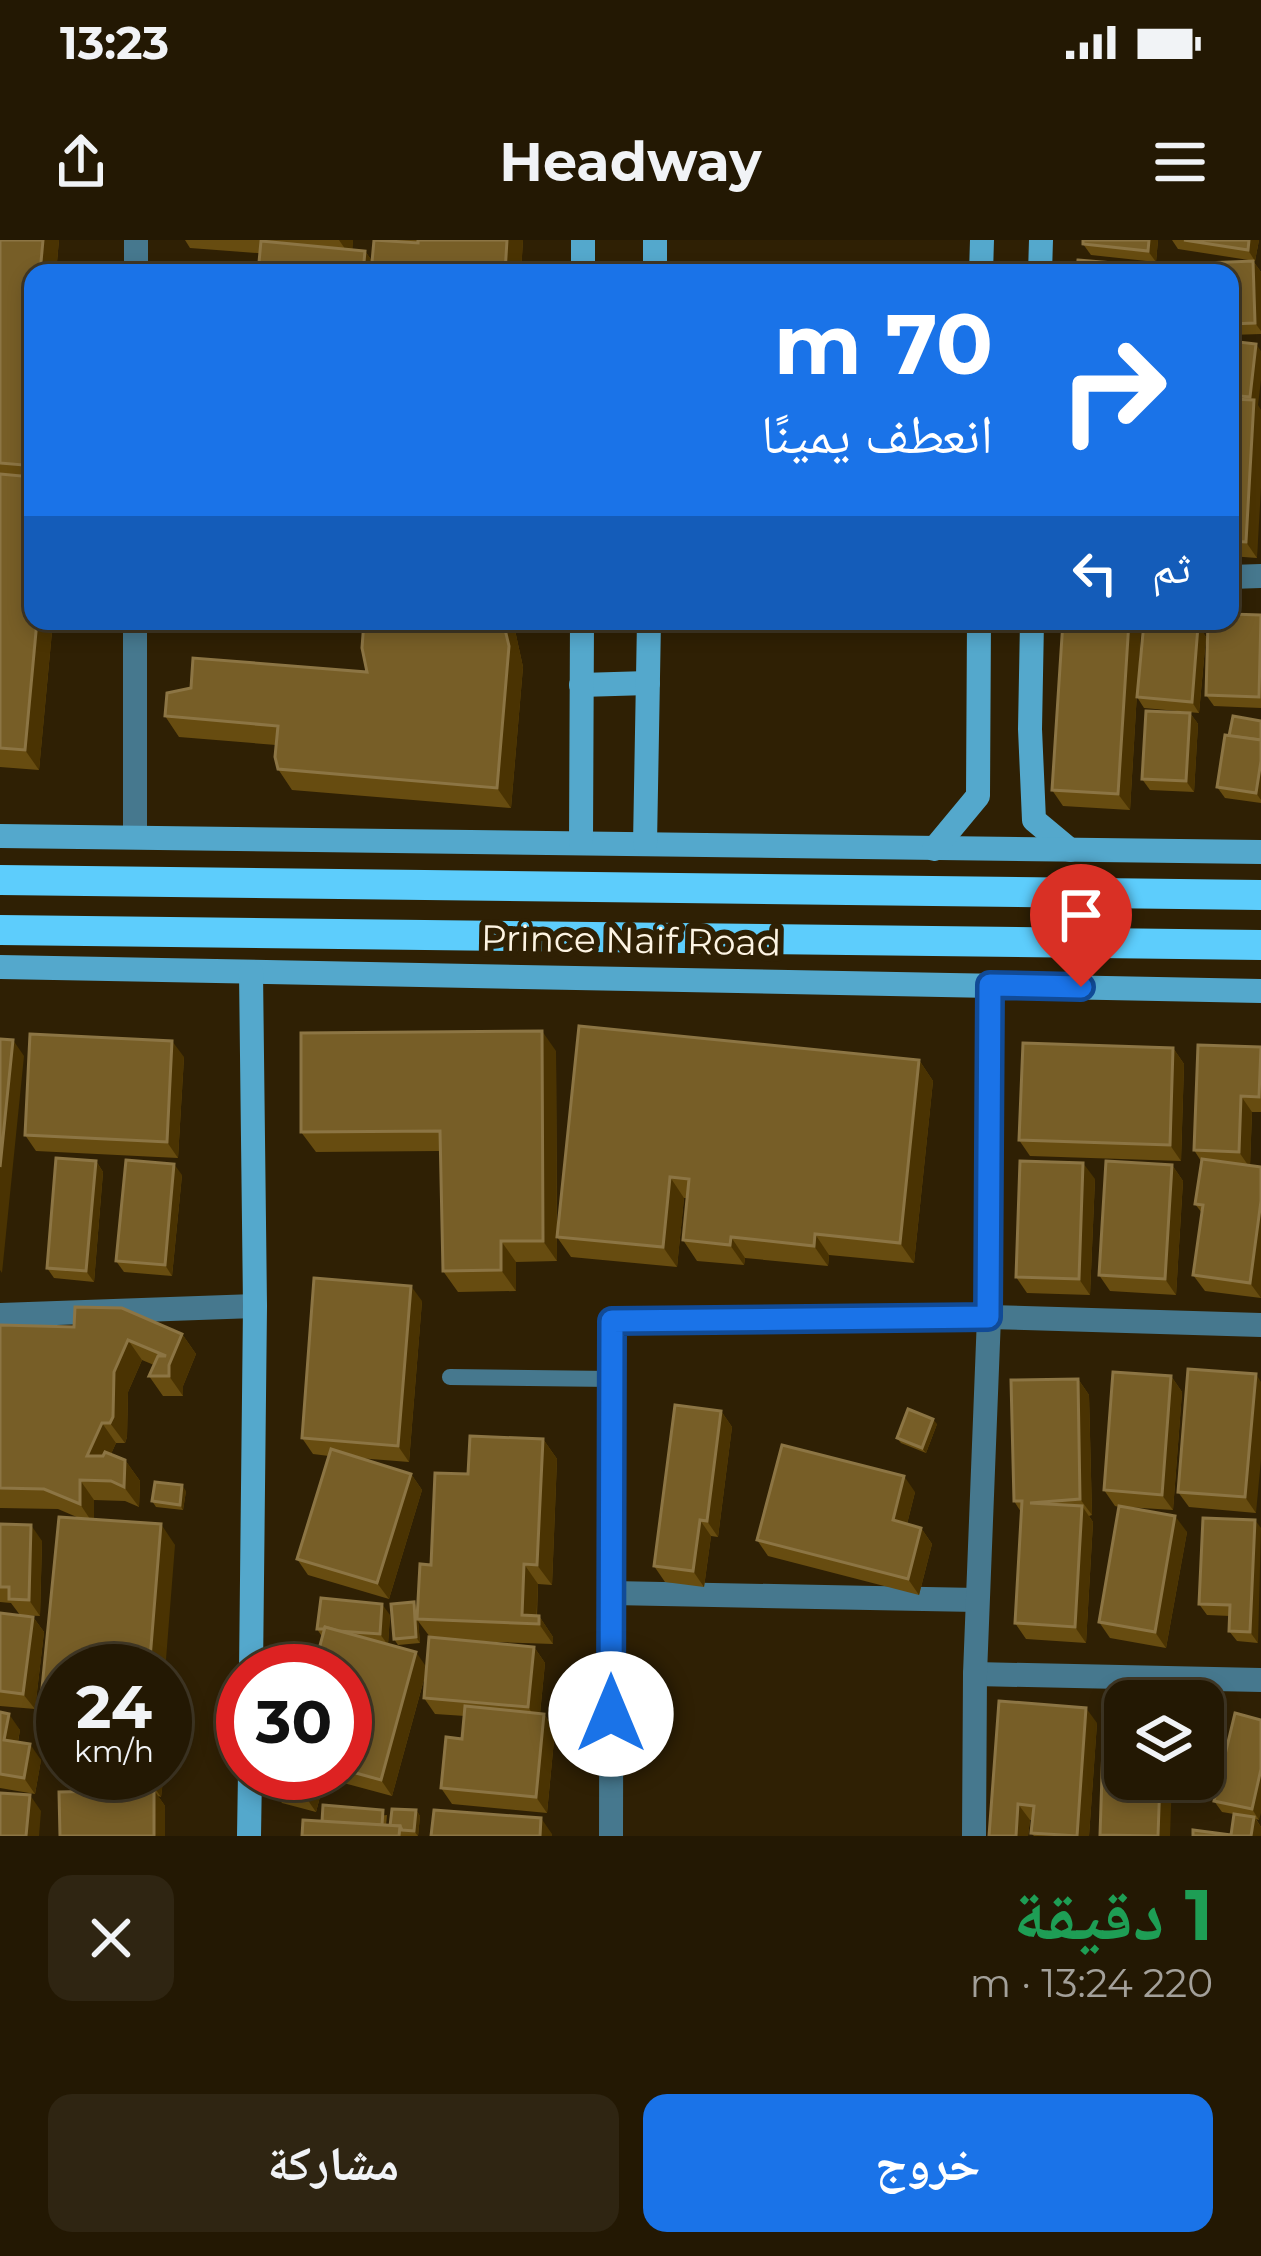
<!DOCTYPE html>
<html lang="ar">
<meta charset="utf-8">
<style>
:root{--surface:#231803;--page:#2f2512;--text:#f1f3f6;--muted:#a3a09a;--line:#403725;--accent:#1a73e8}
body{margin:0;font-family:Montserrat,"Noto Naskh Arabic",sans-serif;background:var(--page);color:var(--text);direction:rtl;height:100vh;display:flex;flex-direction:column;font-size:45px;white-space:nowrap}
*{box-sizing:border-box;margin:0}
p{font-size:39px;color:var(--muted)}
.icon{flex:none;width:66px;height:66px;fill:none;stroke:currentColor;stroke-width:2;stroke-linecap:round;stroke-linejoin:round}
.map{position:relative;height:1596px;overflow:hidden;direction:ltr}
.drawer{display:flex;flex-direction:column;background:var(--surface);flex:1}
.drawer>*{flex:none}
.guide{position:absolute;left:24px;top:24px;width:1215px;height:366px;border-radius:24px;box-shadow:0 6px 18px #0003,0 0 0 3px var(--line);direction:rtl;background:#1a73e8;color:#fff;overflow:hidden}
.fabs{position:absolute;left:1104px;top:1440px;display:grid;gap:24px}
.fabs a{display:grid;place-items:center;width:120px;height:120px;border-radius:24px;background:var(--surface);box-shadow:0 6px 18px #0003,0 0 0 3px var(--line);font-size:60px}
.speed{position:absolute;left:36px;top:1404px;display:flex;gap:24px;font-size:60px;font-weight:700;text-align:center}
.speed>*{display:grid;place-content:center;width:156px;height:156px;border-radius:50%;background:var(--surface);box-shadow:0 6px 18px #0003,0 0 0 3px var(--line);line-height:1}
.speed small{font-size:30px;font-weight:400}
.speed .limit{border:18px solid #d22;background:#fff;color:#111}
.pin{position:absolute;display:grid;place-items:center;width:102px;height:102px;color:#fff;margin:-123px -51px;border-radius:50% 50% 50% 0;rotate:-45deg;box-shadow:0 0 12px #0007}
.pin .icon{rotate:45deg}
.me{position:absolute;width:132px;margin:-66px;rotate:0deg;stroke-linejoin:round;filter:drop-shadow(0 0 9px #0008)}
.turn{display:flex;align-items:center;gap:42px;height:252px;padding:0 48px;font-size:54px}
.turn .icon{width:156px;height:156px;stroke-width:2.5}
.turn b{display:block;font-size:84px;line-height:102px}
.then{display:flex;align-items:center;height:114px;padding:0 48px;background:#0003;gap:24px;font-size:45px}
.round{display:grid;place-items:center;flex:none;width:126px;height:126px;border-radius:24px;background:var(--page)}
.headline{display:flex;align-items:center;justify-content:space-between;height:204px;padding:0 48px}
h1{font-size:72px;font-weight:700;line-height:90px;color:#1e9e55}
.action{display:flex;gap:24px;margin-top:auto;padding:24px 48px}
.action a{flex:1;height:138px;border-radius:24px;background:var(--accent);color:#fff;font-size:48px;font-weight:700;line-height:138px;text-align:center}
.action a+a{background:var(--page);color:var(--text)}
.status{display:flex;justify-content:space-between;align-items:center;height:84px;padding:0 60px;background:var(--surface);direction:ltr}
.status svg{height:33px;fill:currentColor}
header{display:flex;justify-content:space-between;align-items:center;height:156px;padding:0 48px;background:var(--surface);font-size:54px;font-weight:700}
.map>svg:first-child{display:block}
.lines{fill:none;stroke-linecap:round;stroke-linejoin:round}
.lane{stroke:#46788e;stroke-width:16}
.street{stroke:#46788e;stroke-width:24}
.secondary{stroke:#54a8cc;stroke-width:24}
.primary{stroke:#5dcdfc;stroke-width:30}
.wall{fill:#674c10}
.shaded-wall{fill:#4a3302}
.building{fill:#775e27;stroke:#8c7544;stroke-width:3}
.route-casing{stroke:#114b97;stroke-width:30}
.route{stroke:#1a73e8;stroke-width:21}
.labels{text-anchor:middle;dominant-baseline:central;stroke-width:12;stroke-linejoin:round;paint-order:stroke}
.street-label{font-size:36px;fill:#fdf4e3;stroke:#2f2004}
</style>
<div class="status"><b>13:23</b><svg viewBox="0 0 49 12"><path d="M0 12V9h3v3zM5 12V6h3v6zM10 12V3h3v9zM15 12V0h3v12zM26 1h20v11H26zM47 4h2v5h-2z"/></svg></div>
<header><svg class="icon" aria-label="menu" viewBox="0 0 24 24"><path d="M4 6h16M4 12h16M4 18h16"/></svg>Headway<svg class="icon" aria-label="share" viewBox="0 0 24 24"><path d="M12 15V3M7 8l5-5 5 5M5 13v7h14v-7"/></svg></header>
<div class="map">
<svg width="1261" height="1596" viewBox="0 0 1261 1596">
<rect width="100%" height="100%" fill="#2f2004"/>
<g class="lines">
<path class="lane" d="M450 1137 612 1139"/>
<g class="street">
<path d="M136 33V0"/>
<path d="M1230 337 1261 336"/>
<path d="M135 597V381"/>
<path d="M0 1075 255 1066"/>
<path d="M612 1353 977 1360"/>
<path d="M975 1434 1261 1440"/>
<path d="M611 1596 612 1081 989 1077 1261 1085"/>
<path d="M974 1596 975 1434 989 1077 990 745"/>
</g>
<g class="secondary">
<path d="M583 33V0"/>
<path d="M655 33V0"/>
<path d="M981 33 982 0"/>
<path d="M1040 33 1041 0"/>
<path d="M1032 381 1030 489 1034 580 1070 610"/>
<path d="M581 445 648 443"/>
<path d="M0 596 1261 612"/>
<path d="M581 602 582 381"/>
<path d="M645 604 649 381"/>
<path d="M934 609 978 556 979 381"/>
<path d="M0 727 1261 751"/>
<path d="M251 1431 255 1066 251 732"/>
<path d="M249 1596 250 1533"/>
</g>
<g class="primary">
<path d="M0 640 1261 655"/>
<path d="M0 690 1261 705"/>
</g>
</g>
<g class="wall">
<path d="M0 0H59L56 33H33V381H53L39 530 0 527Z"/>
<path d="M185 0H353L352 10 365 11 372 21 390 1 389 0H523L521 33 190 8Z"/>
<path d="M1083 0H1158L1156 22 1091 15 1083 4Z"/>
<path d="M1172 0H1259L1255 21 1178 9Z"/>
<path d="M1253 21 1261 32V94L1230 95V33Z"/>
<path d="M1230 101 1258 165 1257 318 1230 316Z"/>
<path d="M1261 375V468L1214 466 1206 455Z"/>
<path d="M316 381H513L523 427 511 568 292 550 278 529 276 505 179 497 165 476 367 432 364 386 317 383Z"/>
<path d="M1141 385 1130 570 1063 566 1052 550Z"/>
<path d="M1198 386 1206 397 1199 473 1144 468 1137 457Z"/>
<path d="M1190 473 1198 484 1194 552 1150 550 1142 539Z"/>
<path d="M1261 481V563L1225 558 1217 547 1229 496Z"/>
<path d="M579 786 919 820 933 841 914 1023 829 1015 828 1026 745 1018 744 1025 697 1021 683 1000 687 958H684L677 1027 571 1017 557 997V1021L516 1022V1051L458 1052 443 1031 440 911 316 912 301 892 556 811 557 995Z"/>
<path d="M1261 807V872H1252L1250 925 1261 927V1058L1205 1051 1193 1035 1202 973 1195 964 1201 921 1194 910Z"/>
<path d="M1173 808 1184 824 1181 921 1030 916 1019 900Z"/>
<path d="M184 817 178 918 36 911 25 895Z"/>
<path d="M96 921 103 932 94 1042 54 1038 47 1028Z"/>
<path d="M1172 925 1183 941 1176 1055 1110 1051 1099 1035Z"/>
<path d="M182 935 172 1036 124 1032 116 1021Z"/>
<path d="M1095 939 1090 1055 1027 1053 1016 1037Z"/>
<path d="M422 1061 409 1222 358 1218 411 1234 422 1250 389 1359 308 1335 297 1319 329 1216 313 1214 302 1198Z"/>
<path d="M0 1085 182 1094 196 1114 183 1146V1156H163L149 1136 154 1125 142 1120 128 1152 127 1197 125 1203H116L111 1214 125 1220 140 1241 139 1267 125 1261 94 1260V1279L175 1305 63 1431V1533H164L161 1557 158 1556 165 1566 105 1551 66 1547 55 1531 61 1469 56 1468 42 1448 79 1278 58 1269 0 1268Z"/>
<path d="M1256 1134V1273L1189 1267 1178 1252Z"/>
<path d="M1171 1136 1182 1152 1173 1270 1126 1267 1187 1292 1166 1408 1110 1398 1099 1382 1119 1267 1115 1266 1104 1250Z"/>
<path d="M1078 1139 1089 1155 1092 1275 1089 1276 1093 1282 1086 1403 1026 1399 1015 1383 1021 1272 1014 1261Z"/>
<path d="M721 1171 732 1187 718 1297 711 1296 704 1347 665 1342 654 1326Z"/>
<path d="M937 1184 926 1213 901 1203 897 1198Z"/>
<path d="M543 1199 557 1219 552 1345 538 1344 537 1376H539L553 1397V1404L469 1401 534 1407 545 1423 540 1474H544L555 1490 547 1573 452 1564 441 1548 462 1499 465 1476 435 1474 424 1458 426 1432 392 1556 325 1538 316 1572 282 1563 271 1547 274 1533H345V1431L317 1389 390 1375 388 1404 427 1427 430 1397 418 1381 420 1403 398 1405 394 1399 414 1362 417 1368 431 1325 468 1234Z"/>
<path d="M186 1251 183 1270 156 1267 152 1261Z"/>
<path d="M915 1252 907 1284 921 1288 932 1304 919 1355 768 1316 757 1300Z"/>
<path d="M1203 1278 1258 1403 1237 1401 1229 1391 1230 1376 1207 1375 1199 1364Z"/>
<path d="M0 1284 42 1301 40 1376 20 1375 11 1363 0 1362Z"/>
<path d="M0 1373 33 1377 44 1392 35 1469 0 1466Z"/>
<path d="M0 1472 20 1490 18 1502 41 1520 35 1554 0 1548Z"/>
<path d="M1235 1473 1259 1580 1256 1579 1261 1587 1231 1595 1234 1574 1222 1572 1214 1561Z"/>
<path d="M1097 1483 1089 1596H1034L1031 1593 1033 1580H1030L1028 1596H989Z"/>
<path d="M416 1570 420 1576 418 1596H302L322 1582 387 1575 386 1586H391Z"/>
</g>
<g class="shaded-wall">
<path d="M43 0H59L56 33H40Z"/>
<path d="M339 0H353L352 19Z"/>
<path d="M507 0H523L521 33H505Z"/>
<path d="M1149 0H1158L1156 22 1148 11Z"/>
<path d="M1249 0H1259L1255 21 1248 10Z"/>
<path d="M365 11 376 27V33H363Z"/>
<path d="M1253 21 1261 32V91L1255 83Z"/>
<path d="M1256 104 1261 111V140L1258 165 1261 170V248L1257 318 1246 302 1254 163 1250 157Z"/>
<path d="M33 109V240L23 225Z"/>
<path d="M37 381H53L39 530 25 510Z"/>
<path d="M503 381H513L523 427 511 568 497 548Z"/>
<path d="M1129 381H1138L1141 385 1130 570 1118 554Z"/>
<path d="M1198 386 1206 397 1199 473 1192 462Z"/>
<path d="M1190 473 1198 484 1194 552 1186 541Z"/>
<path d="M1261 521V560L1256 553Z"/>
<path d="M542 791 556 811 557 1021 543 1001Z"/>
<path d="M13 800 24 816 2 1033 0 1030V927Z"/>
<path d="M172 801 184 817 178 918 167 902Z"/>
<path d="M1173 808 1184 824 1181 921 1170 905Z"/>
<path d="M919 820 933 841 914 1023 900 1003Z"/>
<path d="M1241 856 1252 872 1250 928 1239 912Z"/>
<path d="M96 921 103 932 94 1042 86 1031Z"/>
<path d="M1083 923 1095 939 1090 1055 1079 1039Z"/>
<path d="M174 924 182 935 172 1036 165 1025Z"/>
<path d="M1172 925 1183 941 1176 1055 1165 1039Z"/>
<path d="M670 937 684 958 677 1027 663 1007Z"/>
<path d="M1261 961V1058L1250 1043Z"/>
<path d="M815 994 829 1015 828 1026 814 1006Z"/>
<path d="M731 997 745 1018 744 1025 730 1005Z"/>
<path d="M501 1001 516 1022V1051L501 1030Z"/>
<path d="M411 1046 422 1061 409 1222 398 1206Z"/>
<path d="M182 1094 196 1114 183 1146V1156L169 1136V1125Z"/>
<path d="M128 1100 142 1120 128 1152 127 1197 125 1203 110 1183 114 1132Z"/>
<path d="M1256 1134 1261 1142V1219L1256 1273 1245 1257Z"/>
<path d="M1171 1136 1182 1152 1173 1270 1162 1255Z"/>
<path d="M1078 1139 1089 1155 1092 1275 1080 1259Z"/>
<path d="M721 1171 732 1187 718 1297 707 1281Z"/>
<path d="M933 1179 937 1184 926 1213 922 1208Z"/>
<path d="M102 1183 116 1203 101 1236 87 1216Z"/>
<path d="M543 1199 557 1219 552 1345 537 1325Z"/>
<path d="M125 1220 140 1241 139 1267 124 1247Z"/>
<path d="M411 1234 422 1250 389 1359 377 1343Z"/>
<path d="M904 1236 915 1252 904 1296 893 1280Z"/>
<path d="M80 1240 94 1260V1285L80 1264Z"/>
<path d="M182 1245 186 1251 183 1270 180 1265Z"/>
<path d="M1082 1266 1093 1282 1086 1403 1075 1387Z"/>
<path d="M1175 1276 1187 1292 1166 1408 1155 1392Z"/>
<path d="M700 1280 711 1296 704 1347 693 1331Z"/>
<path d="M1255 1280 1261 1288 1258 1403 1250 1392Z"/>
<path d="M161 1284 175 1305 165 1432 149 1431Z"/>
<path d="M31 1285 42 1301 40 1376 29 1360Z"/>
<path d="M921 1288 932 1304 919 1355 908 1339Z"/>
<path d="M524 1324 538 1344 536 1384 522 1375Z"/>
<path d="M414 1362 417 1368 420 1403 416 1397Z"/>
<path d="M382 1364 390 1375 388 1405 380 1394Z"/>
<path d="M539 1376 553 1397V1404L539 1384Z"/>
<path d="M33 1377 44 1392 35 1469 23 1454Z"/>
<path d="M534 1407 545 1423 539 1483 528 1467Z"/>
<path d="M416 1412 427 1428 392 1556 381 1540Z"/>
<path d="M1086 1468 1097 1483 1089 1596H1077Z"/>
<path d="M9 1474 20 1490 15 1516 4 1500Z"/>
<path d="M544 1474 555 1490 547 1573 536 1557Z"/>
<path d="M165 1479 169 1485 165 1521Z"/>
<path d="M30 1504 41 1520 35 1554 24 1538Z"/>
<path d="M1261 1529V1573L1259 1580 1252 1569Z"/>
<path d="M151 1533H164L161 1557 150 1541Z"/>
<path d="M311 1533H322L325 1538 316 1572 305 1556Z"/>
<path d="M1160 1539H1172L1170 1596H1158Z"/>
<path d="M154 1550 165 1566V1596H154Z"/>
<path d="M30 1555 41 1571 39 1596H26Z"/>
<path d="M1018 1564 1030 1580 1028 1596H1016Z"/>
<path d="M416 1570 420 1576 418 1596 414 1591Z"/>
<path d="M1254 1577 1261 1587V1596H1251Z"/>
<path d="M541 1578 552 1594V1596H540Z"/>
</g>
<g class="building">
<path d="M0 0H43L40 33H33V109L23 225 0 223Z"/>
<path d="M374 0 418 3V0H507L505 33H371Z"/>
<path d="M1083 0H1149L1148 11 1083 4Z"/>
<path d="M1184 0H1249L1248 10Z"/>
<path d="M261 1 365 11 363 33H258Z"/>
<path d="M1078 20 1160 27V33H1077Z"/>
<path d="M1253 21 1255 83 1230 84V33H1181V24Z"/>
<path d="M1230 101 1256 104 1250 157 1230 155Z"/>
<path d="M1230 159 1254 160 1246 302 1230 301Z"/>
<path d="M0 234 33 237V381H37L25 510 0 508Z"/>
<path d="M1230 374 1261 375 1259 457 1206 455 1208 381H1230Z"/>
<path d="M364 381H503L509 406 497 548 278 529 275 517 278 486 165 476 167 453 191 448 193 418 367 432 362 408Z"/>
<path d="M1063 381H1129L1118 554 1052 550Z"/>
<path d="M1144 382 1198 386 1192 462 1137 457Z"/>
<path d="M1146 471 1190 473 1186 541 1142 539Z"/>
<path d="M1233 476 1261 481V500L1229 496Z"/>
<path d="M1225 495 1261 500V521L1256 553 1217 547Z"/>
<path d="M579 786 919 820 900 1003 815 994 814 1006 731 997 730 1005 683 1000 689 939 670 937 663 1007 557 997Z"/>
<path d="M542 791 543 1001H501V1030L443 1031 440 891 301 892V793Z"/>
<path d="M30 794 172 801 167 902 25 895Z"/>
<path d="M0 799 13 800 0 927Z"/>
<path d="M1023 803 1173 808 1170 905 1019 900Z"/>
<path d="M1198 805 1261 807 1259 857 1241 856 1239 912 1194 910Z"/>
<path d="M56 918 96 921 86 1031 47 1028Z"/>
<path d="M1202 919 1261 927V961L1250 1043 1193 1035 1203 965 1195 964Z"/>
<path d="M126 920 174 924 165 1025 116 1021Z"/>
<path d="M1020 921 1083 923 1079 1039 1016 1037Z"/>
<path d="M1106 921 1172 925 1165 1039 1099 1035Z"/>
<path d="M314 1038 411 1046 398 1206 302 1198Z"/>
<path d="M75 1067 122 1068 182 1094 169 1125V1136H149L158 1116H166L128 1100 114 1132 113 1177 110 1183H102L87 1216H103L105 1212 125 1220 124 1247 111 1241 80 1240V1264L44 1249 0 1248V1085L74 1087Z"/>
<path d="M1188 1129 1256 1134 1245 1257 1178 1252Z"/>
<path d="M1113 1132 1171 1136 1162 1255 1104 1250Z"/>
<path d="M1078 1139 1080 1259 1030 1263 1082 1266 1075 1387 1015 1383 1022 1261H1014L1011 1140Z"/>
<path d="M675 1165 721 1171 707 1281 700 1280 693 1331 654 1326Z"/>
<path d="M908 1169 933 1179 922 1208 897 1198Z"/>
<path d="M470 1196 543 1199 537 1325 524 1324 522 1375 539 1376V1384L417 1379 420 1324 431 1325 435 1233 468 1234Z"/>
<path d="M782 1205 904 1236 893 1280 921 1288 908 1339 757 1300Z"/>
<path d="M331 1209 411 1234 377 1343 297 1319Z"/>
<path d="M155 1242 182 1245 180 1265 152 1261Z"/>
<path d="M1119 1266 1175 1276 1155 1392 1099 1382Z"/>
<path d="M59 1277 161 1284 149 1431H63V1450L42 1448Z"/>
<path d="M1203 1278 1255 1280 1250 1392 1229 1391 1230 1365 1199 1364Z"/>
<path d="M0 1284 31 1285 29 1360 9 1359V1347H0Z"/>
<path d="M321 1358 382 1364 380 1394 338 1391 325 1387 324 1389H317Z"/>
<path d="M414 1362 416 1397 394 1399 391 1364Z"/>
<path d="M0 1373 33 1377 23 1454 0 1451Z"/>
<path d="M325 1387 416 1412 381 1540 345 1530V1431H313Z"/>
<path d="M429 1397 534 1407 528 1467 424 1458Z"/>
<path d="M62 1459H63V1532L55 1531Z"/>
<path d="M999 1461 1086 1468 1077 1596 1031 1593 1034 1566 1018 1564 1016 1596H989Z"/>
<path d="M465 1466 544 1474 536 1557 441 1548 446 1497 462 1499Z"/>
<path d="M0 1472 9 1474 4 1500 30 1504 24 1538 0 1534Z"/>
<path d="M1235 1473 1261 1480V1529L1252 1569 1214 1561Z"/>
<path d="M1104 1475 1125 1476V1539H1160L1158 1596 1100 1595Z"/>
<path d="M72 1533H151L150 1541Z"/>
<path d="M274 1533H311L305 1556 271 1547Z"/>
<path d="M154 1550V1596H60L59 1552Z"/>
<path d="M0 1553 30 1555 26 1596H0Z"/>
<path d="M323 1565 383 1570 382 1585 322 1582Z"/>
<path d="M392 1569 416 1570 414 1591 402 1590 400 1586H390Z"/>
<path d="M434 1570 541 1578 540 1596H431Z"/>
<path d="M1234 1574 1254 1577 1251 1596H1193V1590L1231 1595Z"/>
<path d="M303 1580 400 1586 399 1596H302Z"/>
</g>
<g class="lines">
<defs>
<path id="route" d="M611 1474 612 1081 988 1077 990 745 1081 747"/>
</defs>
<use href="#route" class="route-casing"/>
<use href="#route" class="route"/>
</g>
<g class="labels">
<g class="street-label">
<text transform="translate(631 700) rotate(1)">Prince Naif Road</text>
</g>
</g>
</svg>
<div class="fabs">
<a><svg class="icon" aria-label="layers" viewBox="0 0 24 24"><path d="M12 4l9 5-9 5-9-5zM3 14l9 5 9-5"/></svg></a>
</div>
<div class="speed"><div>24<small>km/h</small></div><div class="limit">30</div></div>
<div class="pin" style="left:1081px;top:747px;background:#d93025"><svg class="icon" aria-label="arrive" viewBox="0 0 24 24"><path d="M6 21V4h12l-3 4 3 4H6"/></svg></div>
<svg class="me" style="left:611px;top:1474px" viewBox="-20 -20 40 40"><circle r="19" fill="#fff"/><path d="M0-13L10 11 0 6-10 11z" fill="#1a73e8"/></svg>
<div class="guide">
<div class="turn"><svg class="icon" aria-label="right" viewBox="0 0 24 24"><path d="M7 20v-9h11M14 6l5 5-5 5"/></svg><div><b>70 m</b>انعطف يمينًا</div></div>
<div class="then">ثم<svg class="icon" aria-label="left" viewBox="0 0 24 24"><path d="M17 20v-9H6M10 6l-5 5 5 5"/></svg></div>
</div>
</div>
<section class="drawer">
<div class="headline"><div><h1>1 دقيقة</h1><p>220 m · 13:24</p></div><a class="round"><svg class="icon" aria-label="close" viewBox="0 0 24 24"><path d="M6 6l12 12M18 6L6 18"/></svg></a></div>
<div class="action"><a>خروج</a><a>مشاركة</a></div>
</section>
